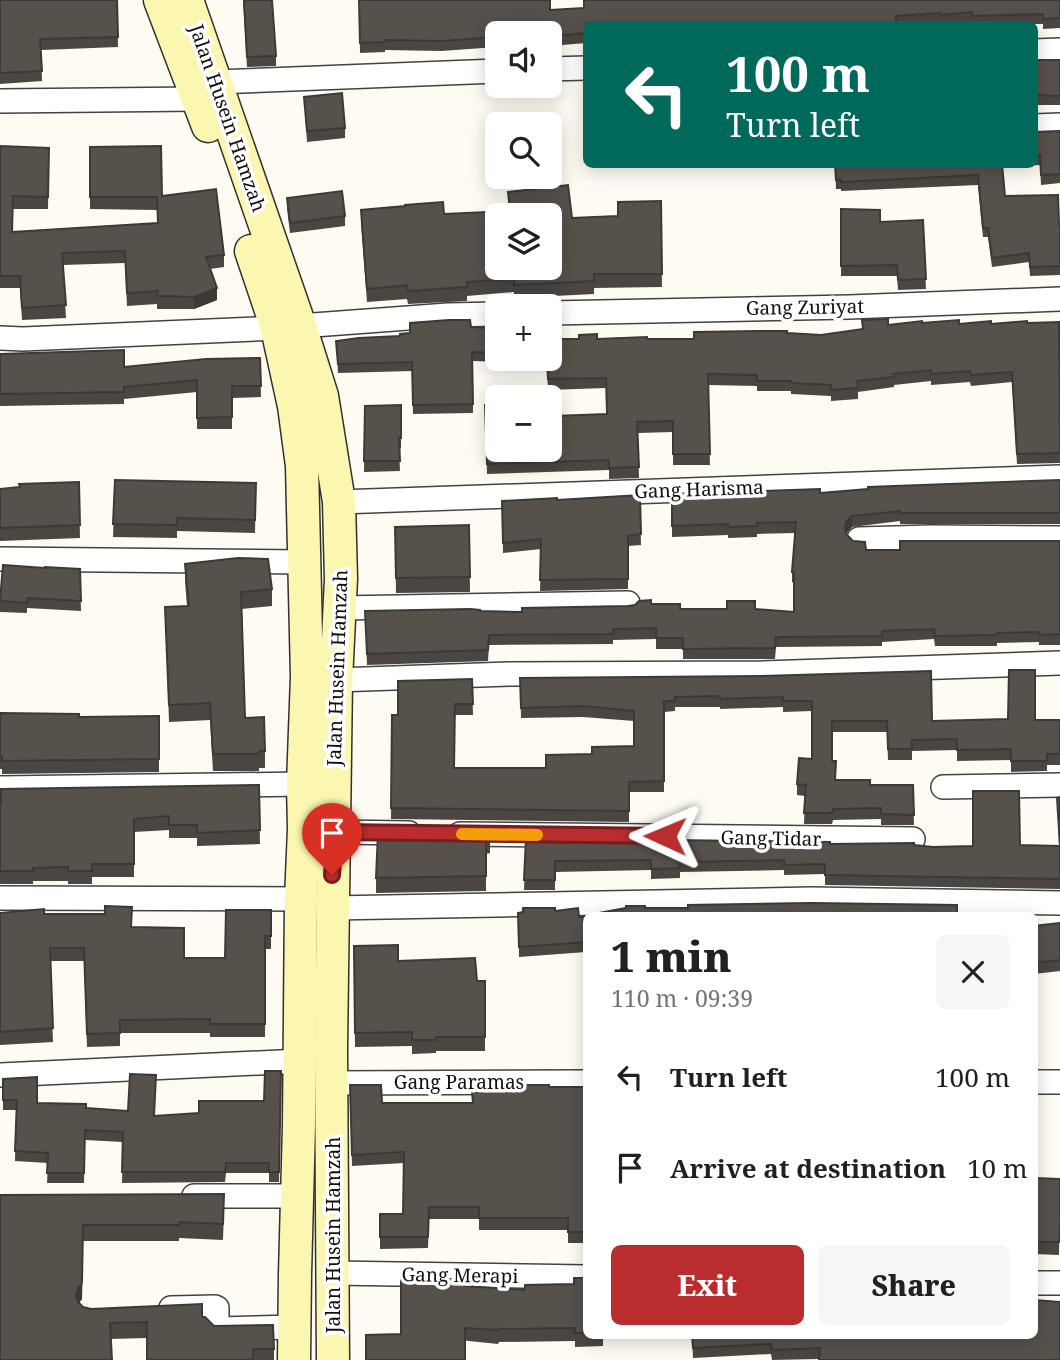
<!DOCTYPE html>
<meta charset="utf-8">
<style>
:root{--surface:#fff;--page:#f6f6f6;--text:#202124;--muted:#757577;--accent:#b92d2e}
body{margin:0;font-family:"Noto Serif",serif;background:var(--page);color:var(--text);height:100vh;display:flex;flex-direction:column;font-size:26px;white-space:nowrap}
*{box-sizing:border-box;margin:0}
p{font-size:23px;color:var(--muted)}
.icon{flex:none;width:38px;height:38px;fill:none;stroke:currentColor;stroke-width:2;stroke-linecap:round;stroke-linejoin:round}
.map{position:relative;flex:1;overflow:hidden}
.details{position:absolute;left:583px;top:912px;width:455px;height:427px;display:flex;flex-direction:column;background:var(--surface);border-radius:10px;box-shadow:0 4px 18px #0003}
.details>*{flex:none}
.guide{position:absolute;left:583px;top:21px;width:455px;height:147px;border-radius:10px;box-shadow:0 4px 18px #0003;background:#00695c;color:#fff;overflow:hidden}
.tools{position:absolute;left:485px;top:21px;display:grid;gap:14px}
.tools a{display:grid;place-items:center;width:77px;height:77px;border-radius:10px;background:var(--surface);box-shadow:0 4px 18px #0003;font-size:35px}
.pin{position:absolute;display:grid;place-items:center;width:60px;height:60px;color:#fff;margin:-72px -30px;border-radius:50% 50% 50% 0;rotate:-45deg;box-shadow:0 0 7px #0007}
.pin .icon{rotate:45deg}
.me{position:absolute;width:77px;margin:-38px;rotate:271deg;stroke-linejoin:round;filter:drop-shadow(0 0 5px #0008)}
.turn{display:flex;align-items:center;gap:24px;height:147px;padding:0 28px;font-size:32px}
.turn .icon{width:91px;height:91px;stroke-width:2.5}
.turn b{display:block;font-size:49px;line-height:60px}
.round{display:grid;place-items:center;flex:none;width:74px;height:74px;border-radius:10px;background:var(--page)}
.summary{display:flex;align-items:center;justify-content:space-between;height:119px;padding:0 28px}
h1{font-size:42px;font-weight:800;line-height:52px}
.cta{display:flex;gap:14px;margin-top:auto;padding:14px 28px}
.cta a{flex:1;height:80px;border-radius:10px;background:var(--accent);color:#fff;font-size:28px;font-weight:800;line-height:80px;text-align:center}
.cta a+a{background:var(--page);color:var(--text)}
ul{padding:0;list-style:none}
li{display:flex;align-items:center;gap:21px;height:91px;padding:0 28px}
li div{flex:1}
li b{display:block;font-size:26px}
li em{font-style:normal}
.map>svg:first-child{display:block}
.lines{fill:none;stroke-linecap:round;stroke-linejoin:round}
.street-casing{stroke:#424242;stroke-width:26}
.secondary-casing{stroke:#313131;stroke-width:35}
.street{stroke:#fff;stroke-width:23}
.secondary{stroke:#fbf6b0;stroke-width:32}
.wall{fill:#4b4641}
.shaded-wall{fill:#3d3935}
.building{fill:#57514c;stroke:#3d3935;stroke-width:2;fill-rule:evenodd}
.route-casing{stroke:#781d1e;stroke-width:18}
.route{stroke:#b92d2e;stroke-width:12}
.slow{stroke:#f59e0b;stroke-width:12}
.labels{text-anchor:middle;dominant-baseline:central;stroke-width:7;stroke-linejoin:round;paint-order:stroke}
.street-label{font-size:19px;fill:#0f0f0f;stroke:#fff}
</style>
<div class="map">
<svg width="1060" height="1360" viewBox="0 0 1060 1360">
<rect width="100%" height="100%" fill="#fefcf2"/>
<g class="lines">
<defs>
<g id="street">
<path d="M1034 51 1060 50"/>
<path d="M550 69 586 68"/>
<path d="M215 82 497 71"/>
<path d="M0 101 198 99"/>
<path d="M1034 126 1060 125"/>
<path d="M550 313 849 307 1060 299"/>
<path d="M300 326 448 315 497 314"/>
<path d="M0 338 23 339 277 328"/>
<path d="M339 502 1060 477"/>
<path d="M859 539 931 537 1060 538"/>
<path d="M0 559 304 562"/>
<path d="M340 608 628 603"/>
<path d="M336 680 509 674 762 673 1060 663"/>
<path d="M943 787 1060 785"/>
<path d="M0 788 303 784"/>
<path d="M335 832 409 833"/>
<path d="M460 834 913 839"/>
<path d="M0 898 301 899"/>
<path d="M332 908 811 899 1060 903"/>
<path d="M0 1075 300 1061"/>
<path d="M1034 1082H1060"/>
<path d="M332 1083 586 1082"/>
<path d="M194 1196H296"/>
<path d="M333 1273 586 1277"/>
<path d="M1034 1283H1060"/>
<path d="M171 1308 215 1307 217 1308V1327L219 1329 294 1327"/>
</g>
<g id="secondary">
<path d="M160 0 208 126"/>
<path d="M187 0 300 326 322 396 339 502 341 579 336 680 331 1048 333 1360"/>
<path d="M251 251 277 328 294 406 302 466 307 677 303 784 304 829 301 899 299 1125 295 1274 294 1360"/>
</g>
</defs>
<use href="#street" class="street-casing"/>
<use href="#secondary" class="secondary-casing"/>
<use href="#street" class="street"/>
<use href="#secondary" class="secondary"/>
</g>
<g class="wall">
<path d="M0 0H117L118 47 41 50 42 81 0 84Z"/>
<path d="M243 0 276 56V66L247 67Z"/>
<path d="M359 0 550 10 1060 0V28L1043 29V24H973L972 22 950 24H941V23L918 24H586V43L550 46V33H497V47L441 51 385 50V52L360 53Z"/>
<rect x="1034" y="60" width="26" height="45"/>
<path d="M304 97 345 128V138L307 142Z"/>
<path d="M1060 131V183L1041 185 1040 165 1002 167 1005 196 1060 224V275L1030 276 1029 262 992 267 988 237H983L978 185 841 191V189H836L835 164H1034V132Z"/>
<path d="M0 146 49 148 48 209H13V232L157 223V210L90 209V147L162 196 224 255V267L210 269 217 300 194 309H157V304L127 306 125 263 63 265 66 318 22 320 20 288H0Z"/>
<path d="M508 192 572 218 618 216 661 201 662 287 594 288V294L514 298V292L467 296V301L408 304 407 299 367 302 361 223V210L444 214 509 211Z"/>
<path d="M287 198 345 216V226L290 233 287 208Z"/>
<path d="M841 209 880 222 923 220 926 289 898 290 897 276H841Z"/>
<path d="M410 323 471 327 492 336H497V359H533V363L473 361V413L413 414 412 371 338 373 336 341 400 336 410 333Z"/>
<path d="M922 323 991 324 1027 323 1060 380V463L1017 464 1012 382 971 386 970 382 931 385V381L894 385V387L858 392V399L831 401V396L791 394V391H757V386L708 385 710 465H673V432L638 433 639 478 609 479V470L487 474 485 405 554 416 607 414 606 388 548 390 547 371H538L539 359 597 339H694L787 333 821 335 888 325Z"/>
<path d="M0 354 124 367 260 358 261 397 232 398V429H197V392L124 399V404L0 406Z"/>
<path d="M401 405V448L399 449 400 471 364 472 365 406Z"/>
<path d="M115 480 256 483 255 533 177 531V538L113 537Z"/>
<path d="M1060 480V524H900V521L852 527 846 534 853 541 866 550H900L1060 541V645H1039V642L997 643V646H935L934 639 882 642V646L776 647 775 659H683V649H656V639L613 640V644L489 645 488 661 367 665 365 611 522 612 628 606 651 604 680 609H755L794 612V583L792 582V572L795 533 757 534V537L728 538V535L672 537V494L820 493Z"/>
<path d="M79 482 80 538 0 541V489Z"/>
<path d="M640 495 641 545 628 546V589L540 591 541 549 503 553 502 501 557 500Z"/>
<path d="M469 525 470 592 396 593 395 527Z"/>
<path d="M185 564 272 589V606L242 609 245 718 265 751V768H259V771H213L210 720 169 722 165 607 187 606 185 581Z"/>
<path d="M45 568 80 569 81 611 27 608V613L0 612V601Z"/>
<path d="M762 676 932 721 1060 720V765H1047V771L1011 772V760L957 761V750L912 751V760H888L887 732H832V761L836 772V780L870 785H913L914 825H881V819L833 820 832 824H804L805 796 797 795V784L812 759V711L783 712V707L720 709V707H675V711L664 712V792H629V822L391 819 392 715H398L472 679 473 715H455L454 768H546L592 754 634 746V721L583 717 521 718 520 678Z"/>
<path d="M0 713 79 717 159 716V772L2 774V769H0Z"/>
<path d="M259 785 260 844 197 846V838H169V830L134 832V877H92V884H68V881H33V884H0V803Z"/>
<path d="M1060 797V889L825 885V874L784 875V870L680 872V878L651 879V870L555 872V890H524L526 838 914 845 933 847 1020 845 1059 846 1057 798Z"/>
<path d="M490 833V853L486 854V891L376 893V878Z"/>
<path d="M271 910V949H265V1037H210V1033H120V1046L87 1047 84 961H50L53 1042 0 1045V913L44 914 132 927 184 958H225Z"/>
<path d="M555 911 579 917 586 916V952L519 957 518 913Z"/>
<path d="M1060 923V971L1034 974V926Z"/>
<path d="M354 946 398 961 477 981H485V1051H436V1053L412 1054V1046L355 1047Z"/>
<path d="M281 1071 279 1182H269V1173H226L225 1182 122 1183 123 1142 85 1140 84 1183H47L48 1163 15 1161 16 1110H3V1079L37 1103 155 1116 199 1113 264 1101Z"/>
<path d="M350 1085 382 1103H473L510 1092 549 1087H586V1243H568V1230H479V1219H429L428 1248 380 1249V1214H403L404 1163 352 1166Z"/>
<path d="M1034 1178 1060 1179 1059 1255 1034 1254Z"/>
<path d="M0 1195 224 1210 223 1240 179 1238V1241H83L82 1299 79 1303 83 1307 91 1309 202 1317 214 1326 274 1349V1360H147V1338L110 1339 112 1360Z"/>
<path d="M586 1278V1335H603V1346L575 1347V1341L499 1342 498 1344 401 1334 465 1286 525 1290 574 1284Z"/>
<path d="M1034 1300 1060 1302V1360H819V1359L772 1360 771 1354 693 1358 692 1335H1034Z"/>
</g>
<g class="shaded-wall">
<path d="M217 288V300L194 309V297Z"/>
<path d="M852 516V527L846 533 845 529 846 522Z"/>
<path d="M83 1225 82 1299 78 1304 76 1295Z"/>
</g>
<g class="building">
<path d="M0 0H117L118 37 40 39 42 71 0 73Z"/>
<path d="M244 0H272L276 56 247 57Z"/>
<path d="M359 0H550V10L584 8V0H1060V18L1043 19V14L973 16 972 12 941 15V13L896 16V23L805 22V24H586V33L550 36V33H497V37L441 41 385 40V42L360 43Z"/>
<path d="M1034 60H1060V96L1034 95Z"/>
<path d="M342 93 345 128 307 131 304 97Z"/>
<path d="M1060 131V174L1041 175 1040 155 1034 156V132Z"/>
<path d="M0 146 49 148 48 197 13 196 12 232 158 223 157 197H90V147L161 146 162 196 216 189 224 255 206 257 217 288 194 297 157 296 158 291 127 293 125 251 62 253 66 305 22 308 20 276H0Z"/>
<path d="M835 164H1002L1005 196 1058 195 1059 224H1060V266L1030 267 1029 253 992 258 988 228H983L978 175 841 182V179L836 180Z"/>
<path d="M568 185 572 218 618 216V202L661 201 662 274H594V281L514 285V279L467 282V287L408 291 407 285 367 289 361 210 405 206V205L443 202 444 214 510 211 508 192ZM497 215H550V268H497Z"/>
<path d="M342 191 345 216 290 223 287 198Z"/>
<path d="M841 209 880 210V222L923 220 926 279 898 280 897 265 841 266Z"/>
<path d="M888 319V325L922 321V323L959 320V324L991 321V324L1027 321V323L1059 322 1060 453 1017 454 1012 372 971 375 970 371 931 374V370L893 374 894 377 857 381 858 388 831 390V385L791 383V381H757V375L708 374 710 454H673V421L637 422 639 467 609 468V460L487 464 485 405H497V450H550V403L554 402V416L607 414 606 378 548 379 547 361H538L539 359H550V339H579V335L597 334V339L647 337V339H694V332L758 331H787V333L821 335 863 329 862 320Z"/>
<path d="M449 320H470L471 327 493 328 492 336H497V353L472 352 473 404 413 405 412 362 338 364 336 341 359 338 400 336V334L410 333V323Z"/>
<path d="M124 350V367L206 359 260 358 261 386H232V417L197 418V380L124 387V392L0 394V354Z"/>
<path d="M401 405V438H399L400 461H364L365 406Z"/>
<path d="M115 480 256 483 255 520 177 518V525L113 524Z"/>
<path d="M1060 480V513H900V511L852 516 846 522 845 529 847 535 853 541 865 542 866 550H900V541H1060V634L1039 635V632L997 633V635L935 636 934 629 882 631V636L776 637 775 648 683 649V638H656V628L613 629V634L489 635 488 650 367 654 365 611 470 609 480 610V611L522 612V608L628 606 635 605 639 601 651 600V604H680V609H727V601H755V609L794 612V572H792L796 522 757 523V526L728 527V524L672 526V494L820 489V493L868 489V487Z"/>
<path d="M79 482 80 525 0 528V489L20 487 19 484Z"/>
<path d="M640 495 641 534 628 536V579L540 580 541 539 503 543 502 501 557 498V500Z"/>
<path d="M469 525 470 577 396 578 395 527Z"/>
<path d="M238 558 268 559 272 589 241 592 245 718 264 717 265 751H259V754H213L210 703 169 705 165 607 189 606 185 564Z"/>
<path d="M3 565 45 568V567L80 569 81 601 27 598V603L0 601Z"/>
<path d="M1009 670H1035V720H1060V754H1047V761H1011V749L957 750V739L912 740V749H888L887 721H832V761H836L835 780H870V785H913L914 815 881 814V808L833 809 832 813H804L806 785 797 784 799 758 812 759V701H783V697L720 699V696L675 697V701H664V781L629 782V811L391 808 392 715H398V681L472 679 473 704H455L454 768H546V755L592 754V747L634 746V711L583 706 521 708 520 678 762 676 931 671 932 721 1008 719Z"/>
<path d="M0 713 79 714V717L159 716V759L2 761V756H0Z"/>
<path d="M259 785 260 830 197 833V825H169V816L134 819V864H92V871H68V867L33 868V871H0V803H1V789Z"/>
<path d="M973 791H1019L1020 845 1060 846 1057 798 1060 797V879L825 875V864L784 865V860L680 862V868L651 869V860L555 861V880H524L526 838 830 842V844L914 843V845L933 847 973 846Z"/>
<path d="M378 832 490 833V839H486V876L376 878Z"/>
<path d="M811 903 957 905V915H588L626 908V906H645V908H688V905Z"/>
<path d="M105 906 132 907 131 927 184 928V958H225L226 910H271V936H265V1024H210V1019L120 1020V1033L87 1034 84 948H50L53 1028 0 1032V913L44 909V914H105Z"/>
<path d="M523 908H555V911L578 908 579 917 586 916V942L519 947 518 913 523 912Z"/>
<path d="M1060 923V960L1034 963V926Z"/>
<path d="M398 945V961L475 958 477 981H485V1037H436V1040H412V1032L355 1033 354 946Z"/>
<path d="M265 1071H281L279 1172H269V1163H226L225 1172H122L123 1132 85 1130 84 1173H47L48 1153 15 1151 17 1100H3V1079L37 1077V1103L86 1104V1108L128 1111 130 1074 156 1075 154 1116 199 1113V1101H264Z"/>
<path d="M350 1085H381L382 1103H473L472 1092H510V1085H549V1087H586V1232H568V1218H479V1207H429L428 1237H380V1214H403L404 1152 352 1155Z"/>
<path d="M1034 1178 1060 1179V1222L1059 1242H1034Z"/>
<path d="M224 1194 223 1224 179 1222V1225H83L82 1283 78 1288 76 1295 78 1302 83 1307 91 1309 202 1304V1317H205L214 1326 273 1325 274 1349H253V1360H147V1322L110 1323 112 1360H0V1195Z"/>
<path d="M574 1278H586V1333H575V1328L499 1329 498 1330 465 1328V1360H366V1335L401 1334V1279H465V1286L525 1290V1285L574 1284Z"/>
<path d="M1034 1300 1060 1302V1360H819L820 1348 772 1350 771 1344 693 1348 692 1335H1034Z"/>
</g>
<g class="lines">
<defs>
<path id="route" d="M332 875 335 832 665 836"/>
</defs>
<use href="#route" class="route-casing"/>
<use href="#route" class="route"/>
<path class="slow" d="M462 834 537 835"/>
</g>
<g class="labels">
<g class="street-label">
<text transform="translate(228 118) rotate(71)">Jalan Husein Hamzah</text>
<text transform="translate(805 307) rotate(-1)">Gang Zuriyat</text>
<text transform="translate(699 489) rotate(-2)">Gang Harisma</text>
<text transform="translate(337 668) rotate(-88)">Jalan Husein Hamzah</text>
<text transform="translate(771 838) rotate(1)">Gang Tidar</text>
<text x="459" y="1082">Gang Paramas</text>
<text transform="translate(333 1235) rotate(-90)">Jalan Husein Hamzah</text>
<text transform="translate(460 1275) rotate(1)">Gang Merapi</text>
</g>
</g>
</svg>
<div class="tools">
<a><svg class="icon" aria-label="sound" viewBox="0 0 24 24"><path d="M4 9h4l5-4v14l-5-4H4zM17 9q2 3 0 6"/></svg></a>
<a><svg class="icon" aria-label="search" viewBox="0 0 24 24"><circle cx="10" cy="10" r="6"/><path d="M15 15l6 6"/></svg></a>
<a><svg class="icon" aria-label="layers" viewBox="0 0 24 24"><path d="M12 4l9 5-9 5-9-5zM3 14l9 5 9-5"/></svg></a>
<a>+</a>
<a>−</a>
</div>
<div class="pin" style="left:332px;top:875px;background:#d93025"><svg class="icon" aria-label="arrive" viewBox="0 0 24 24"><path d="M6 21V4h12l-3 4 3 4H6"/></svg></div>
<svg class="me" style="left:665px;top:836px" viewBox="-20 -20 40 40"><path d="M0-17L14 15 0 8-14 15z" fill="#b92d2e" stroke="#fff" stroke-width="4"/></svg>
<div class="guide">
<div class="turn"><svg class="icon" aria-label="left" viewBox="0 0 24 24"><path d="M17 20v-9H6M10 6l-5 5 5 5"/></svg><div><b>100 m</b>Turn left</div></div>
</div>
<section class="details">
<div class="summary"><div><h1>1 min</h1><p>110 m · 09:39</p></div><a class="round"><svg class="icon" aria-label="close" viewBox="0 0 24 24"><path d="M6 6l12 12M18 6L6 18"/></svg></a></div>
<ul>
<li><svg class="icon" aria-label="left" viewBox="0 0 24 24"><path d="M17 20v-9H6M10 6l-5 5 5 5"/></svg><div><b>Turn left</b></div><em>100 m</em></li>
<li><svg class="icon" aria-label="arrive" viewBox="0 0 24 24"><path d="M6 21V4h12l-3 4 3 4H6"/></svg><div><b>Arrive at destination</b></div><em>10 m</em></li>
</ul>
<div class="cta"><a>Exit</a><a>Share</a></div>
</section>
</div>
